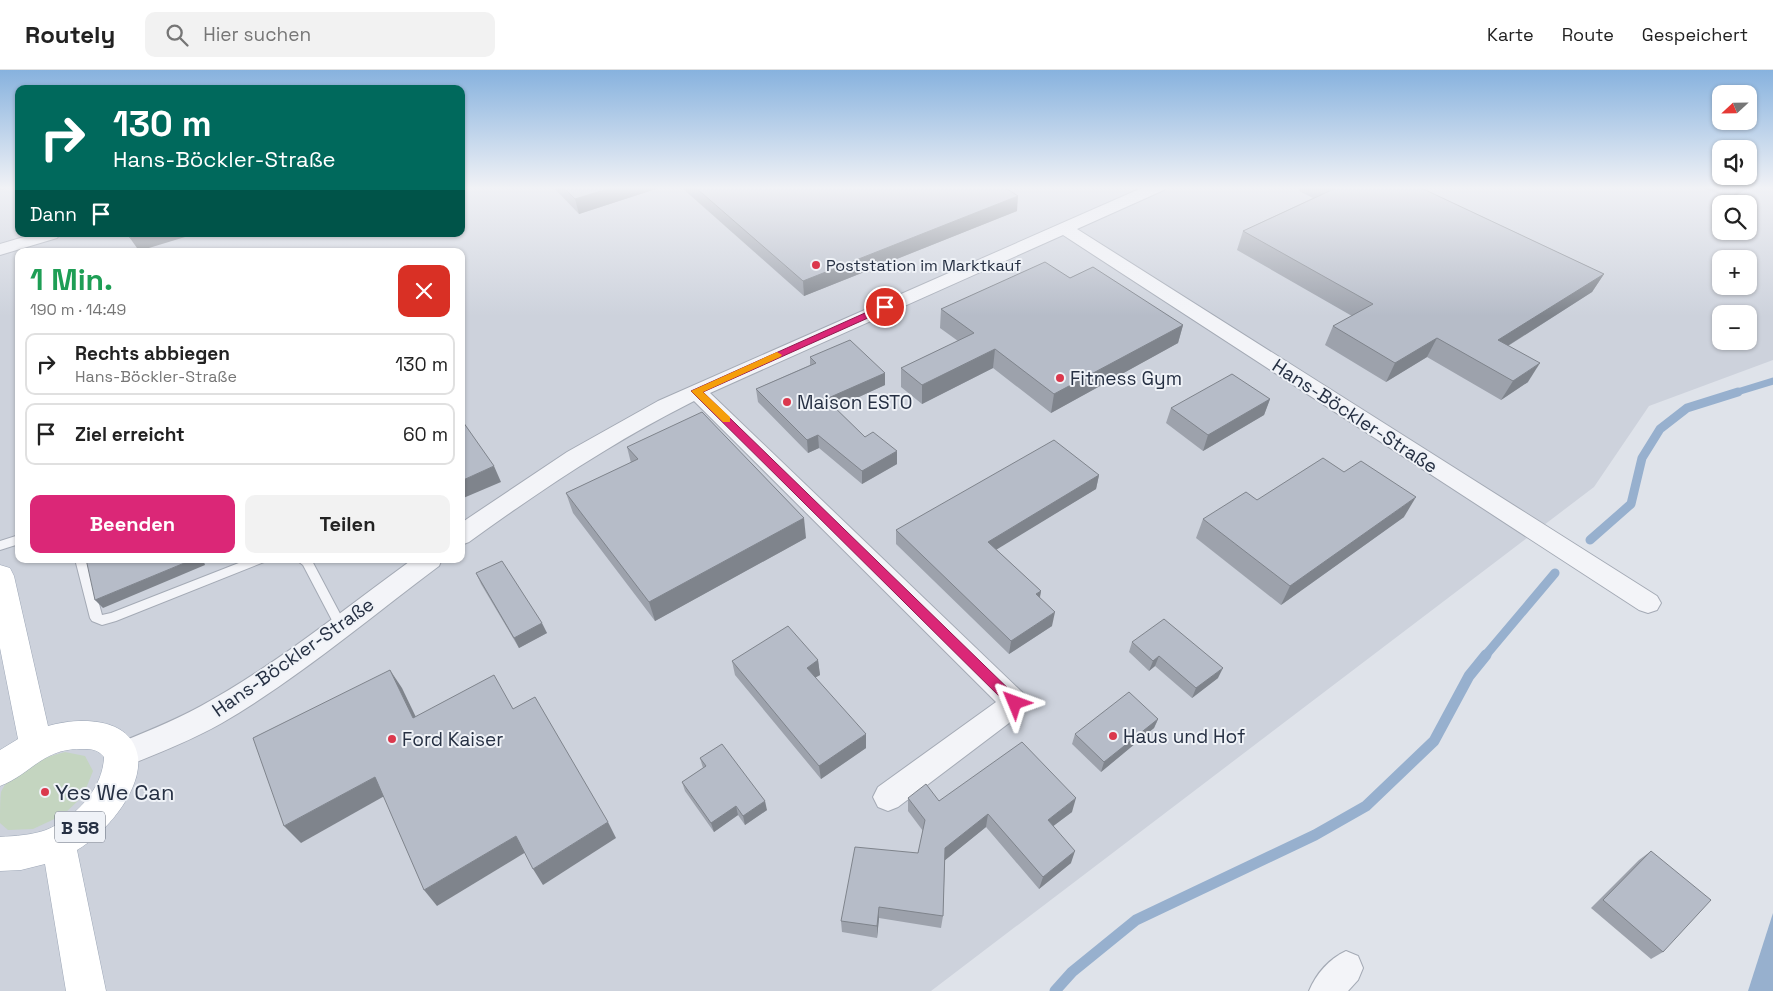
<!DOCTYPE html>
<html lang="de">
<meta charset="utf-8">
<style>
:root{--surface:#fff;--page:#f2f2f2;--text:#222;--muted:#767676;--line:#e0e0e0;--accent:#db2777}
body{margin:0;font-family:"Space Grotesk",sans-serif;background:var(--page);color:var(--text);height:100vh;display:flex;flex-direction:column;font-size:19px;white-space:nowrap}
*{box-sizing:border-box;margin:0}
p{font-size:16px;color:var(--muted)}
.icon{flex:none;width:28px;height:28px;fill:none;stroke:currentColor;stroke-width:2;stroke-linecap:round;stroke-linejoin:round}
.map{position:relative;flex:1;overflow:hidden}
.side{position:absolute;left:15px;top:178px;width:450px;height:315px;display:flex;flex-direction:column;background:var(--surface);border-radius:10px;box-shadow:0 1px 4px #0004}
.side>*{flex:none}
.top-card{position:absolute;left:15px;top:15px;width:450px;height:152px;border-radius:10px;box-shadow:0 1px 4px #0004;background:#00695c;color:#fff;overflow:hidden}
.needle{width:32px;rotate:248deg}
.fabs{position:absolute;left:1712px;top:15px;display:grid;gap:10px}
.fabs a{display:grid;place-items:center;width:45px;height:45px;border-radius:10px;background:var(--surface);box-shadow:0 1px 4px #0004;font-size:25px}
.pin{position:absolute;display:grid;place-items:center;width:42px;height:42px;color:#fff;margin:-21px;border:2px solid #fff;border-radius:50%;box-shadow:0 1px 5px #0007}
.me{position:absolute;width:55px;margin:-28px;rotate:314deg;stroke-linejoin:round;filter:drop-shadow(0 0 4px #0008)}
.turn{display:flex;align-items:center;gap:18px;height:105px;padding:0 15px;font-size:22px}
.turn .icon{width:65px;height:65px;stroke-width:2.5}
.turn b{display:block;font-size:35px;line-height:42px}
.then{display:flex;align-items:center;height:48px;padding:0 15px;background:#0003;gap:10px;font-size:19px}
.round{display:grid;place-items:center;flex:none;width:52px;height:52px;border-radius:10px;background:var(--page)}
.summary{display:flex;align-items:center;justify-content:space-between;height:85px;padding:0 15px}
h1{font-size:30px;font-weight:600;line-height:38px;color:#1e9e55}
.action{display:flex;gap:10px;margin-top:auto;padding:10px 15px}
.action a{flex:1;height:58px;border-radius:10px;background:var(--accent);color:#fff;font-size:20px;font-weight:600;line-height:58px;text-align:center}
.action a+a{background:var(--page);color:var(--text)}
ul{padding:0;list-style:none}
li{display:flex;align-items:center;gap:15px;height:62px;margin:0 10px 8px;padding:0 5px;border:2px solid var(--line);border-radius:10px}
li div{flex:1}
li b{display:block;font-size:19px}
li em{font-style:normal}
header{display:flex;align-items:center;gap:30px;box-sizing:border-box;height:70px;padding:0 25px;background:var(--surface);border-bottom:1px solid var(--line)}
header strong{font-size:24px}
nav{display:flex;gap:28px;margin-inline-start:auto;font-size:18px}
.search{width:350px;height:45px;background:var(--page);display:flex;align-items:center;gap:12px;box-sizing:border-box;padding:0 18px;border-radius:10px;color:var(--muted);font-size:19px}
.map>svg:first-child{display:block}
.built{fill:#cdd2dc;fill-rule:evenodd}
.green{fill:#c4d5c0}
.water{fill:#97b0ce}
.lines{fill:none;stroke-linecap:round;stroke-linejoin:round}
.stream-far2{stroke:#97b0ce;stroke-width:7}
.stream-far1{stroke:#97b0ce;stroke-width:9}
.stream{stroke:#97b0ce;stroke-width:11}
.lane-casing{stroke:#a4aab5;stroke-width:2}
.street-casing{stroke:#a4aab5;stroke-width:2}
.primary-casing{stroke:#9da7b7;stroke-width:1}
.lane{fill:#f3f4f8;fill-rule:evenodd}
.street{fill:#f3f4f8;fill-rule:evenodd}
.primary{fill:#fff;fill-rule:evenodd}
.rail-casing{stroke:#778295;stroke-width:4.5}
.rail{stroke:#eff2f7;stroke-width:3;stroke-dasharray:9;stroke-linecap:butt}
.wall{fill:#9da2ac}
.shaded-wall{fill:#7f848c}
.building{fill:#b6bcc8;stroke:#7f848c}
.route{fill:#db2777;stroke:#8e194d}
.slow{fill:#f59e0b}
.poi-dot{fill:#db384d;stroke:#eff2f7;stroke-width:2}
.labels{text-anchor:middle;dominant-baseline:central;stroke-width:4;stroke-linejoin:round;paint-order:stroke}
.far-poi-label{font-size:16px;fill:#263043;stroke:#eff2f7;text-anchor:start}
.shield{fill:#eff2f7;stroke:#626a79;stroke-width:1}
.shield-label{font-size:18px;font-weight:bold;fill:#263043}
.poi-label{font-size:19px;fill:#263043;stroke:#eff2f7;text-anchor:start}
.street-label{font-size:19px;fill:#263043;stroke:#eff2f7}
.near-poi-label{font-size:22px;fill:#263043;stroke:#eff2f7;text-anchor:start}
</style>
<header>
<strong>Routely</strong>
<div class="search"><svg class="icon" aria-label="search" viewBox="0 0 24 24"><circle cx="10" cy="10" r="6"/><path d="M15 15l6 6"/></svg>Hier suchen</div>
<nav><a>Karte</a><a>Route</a><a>Gespeichert</a></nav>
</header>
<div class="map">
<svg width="1773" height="921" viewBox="0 0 1773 921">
<rect width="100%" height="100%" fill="#dfe3ea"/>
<path class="built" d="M0 117H19V164H461V117H1773V290L1649 336 1594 417 931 921H0ZM1721 134H1749V161H1721ZM19 181H461V489H19ZM1721 189H1749V216H1721ZM1721 244H1749V271H1721Z"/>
<path class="green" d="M65 682 85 686 93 701 83 726 63 745 33 759 8 760 0 753C0 745 0 730 1 722 11 698 42 688 65 682Z"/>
<path class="water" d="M1773 843V921H1748Z"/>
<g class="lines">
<path class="stream-far2" d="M1734 323 1773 311"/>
<g class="stream-far1">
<path d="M1590 470 1631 434 1642 388 1660 359 1687 338 1738 322"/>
<path d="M1485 586 1555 503"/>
</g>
<path class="stream" d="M1055 921 1072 902 1136 850 1315 765 1366 736 1434 671 1469 606 1486 585"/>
<defs>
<g id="lane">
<path d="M19 465V474L0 480V471Z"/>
<path d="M75 489H87L102 545 111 543 249 489H266L264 492 116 551 102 555 92 551 90 548Z"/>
<path d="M295 489H311L346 555 344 558 340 560 336 558 303 495Z"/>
</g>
<g id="street">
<path d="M1144 117H1166L1164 120 1077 159 1657 526 1661 533 1657 540 1648 543 1639 540 1063 165 710 323 1025 625 1029 633 1025 641 898 737 888 741 878 737 873 727 878 717 996 632 694 331C614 371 541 420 469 472L461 475V453L567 382 658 331Z"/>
<path d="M34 164H60L57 168 0 185V174Z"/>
<path d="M413 489H442L439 496C368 549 299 608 222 653 190 671 155 685 121 698L111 694 107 685 111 676C141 664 172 652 201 636 276 595 344 539 413 489Z"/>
<path d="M1346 881 1358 886 1363 898 1358 910 1348 921H1309C1316 904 1329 889 1346 881Z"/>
</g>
<path id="primary" d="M0 495 10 498 14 506 48 656C78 647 132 646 138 687 142 721 105 764 77 780L106 921H66L45 794 21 800 0 801V767C15 766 32 765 46 760 75 748 103 719 104 687 98 680 93 679 84 679 43 677 32 704 0 716V680L18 669 0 578Z"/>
</defs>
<use href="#lane" class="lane-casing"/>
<use href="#street" class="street-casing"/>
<use href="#primary" class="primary-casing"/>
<use href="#lane" class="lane"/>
<use href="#street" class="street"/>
<use href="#primary" class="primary"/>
<defs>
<path id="rail" d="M0 118 3 117"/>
</defs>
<use href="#rail" class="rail-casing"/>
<use href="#rail" class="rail"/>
</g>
<g class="wall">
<path d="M553 117H662L579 144Z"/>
<path d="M681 117H1004L1017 141 804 226Z"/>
<path d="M1300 117H1419L1604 204 1592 222 1508 276 1528 312 1501 330 1427 287 1386 312 1325 275 1333 256 1352 246 1237 180 1243 161 1313 128 1299 121Z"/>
<path d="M1701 117H1749L1731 129Z"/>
<path d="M1070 208 1183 255 1178 273 1051 343 993 298 922 334 901 317V298L958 271 940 258 941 239Z"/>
<path d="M810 287 885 303V315L835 338 865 367 897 394 862 414 819 378 808 383 758 332 756 319 810 295Z"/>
<path d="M1270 329 1264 345 1203 381 1166 353 1171 338Z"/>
<path d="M627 377 806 468 655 551 573 443 566 423 631 393Z"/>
<path d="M1099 405 1096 419 996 479 1041 521 1040 528 1052 556 1009 584 896 474V460Z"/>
<path d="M1257 430 1404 447 1281 535 1196 468 1203 449Z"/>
<path d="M476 503 547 563 519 578 481 514Z"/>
<path d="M1132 572 1218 608 1192 628 1155 596 1149 601 1129 582Z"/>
<path d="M818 590 820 605 815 607 866 678 821 709 735 605 732 591Z"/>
<path d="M1158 649 1154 658 1101 702 1072 674 1075 664Z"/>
<path d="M700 688 767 740 745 755 738 745 714 762 685 721 682 712 703 698Z"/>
<path d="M908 728 1072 742 1053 756 1071 793 1039 819 986 757 945 790 943 846 941 858 879 848 877 868 842 862 841 851 918 783 923 761 908 741Z"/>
<path d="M1651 781 1663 882 1651 889 1591 838 1639 790Z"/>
</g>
<g class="shaded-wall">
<path d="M614 117H662L579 144 575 129Z"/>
<path d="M1739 117H1749L1731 129Z"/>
<path d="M1018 126 1017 141 804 226 803 211Z"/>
<path d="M143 164H195L139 181 130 168Z"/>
<path d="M1604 204 1592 222 1487 289 1498 270Z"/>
<path d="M1183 255 1178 273 1051 343 1054 324Z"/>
<path d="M1437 268 1427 287 1386 312 1395 293Z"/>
<path d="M995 279 993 298 922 334V315Z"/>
<path d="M1540 293 1528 312 1501 330 1513 311Z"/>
<path d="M885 303V315L826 342V329Z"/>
<path d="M1270 329 1264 345 1203 381 1208 365Z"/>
<path d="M818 365 819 378 808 383 807 370Z"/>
<path d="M897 381V394L862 414V401Z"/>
<path d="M494 396 501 412 461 429V411Z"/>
<path d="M1099 405 1096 419 986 486 988 472Z"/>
<path d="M1416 427 1404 447 1281 535 1290 516Z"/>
<path d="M804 448 806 468 655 551 649 532Z"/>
<path d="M194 489H203L205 495 103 538 95 530Z"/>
<path d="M1041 521 1038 535 1036 524Z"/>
<path d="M1055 542 1052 556 1009 584 1011 571Z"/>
<path d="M542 553 547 563 519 578 514 568Z"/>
<path d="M1159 586 1155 596 1149 601 1153 591Z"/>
<path d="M818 590 820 605 808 612 807 598Z"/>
<path d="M1223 598 1218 608 1192 628 1196 618Z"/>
<path d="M390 600 402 618 425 666 413 648Z"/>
<path d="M1158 649 1154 658 1101 702 1104 692Z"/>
<path d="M866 664V678L821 709 819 696Z"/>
<path d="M375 707 388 724 301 773 284 756Z"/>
<path d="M1076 728 1072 742 1044 763 1048 750Z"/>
<path d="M765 731 767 740 745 755 743 746Z"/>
<path d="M736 736 738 745 714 762 711 753Z"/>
<path d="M988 744 986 757 944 791 945 778Z"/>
<path d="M608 752 616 768 543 815 533 799Z"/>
<path d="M516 766 526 782 437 836 424 820Z"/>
<path d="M1075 781 1071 793 1039 819 1043 807Z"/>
<path d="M879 837V848L877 868V856Z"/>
</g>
<g class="building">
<path d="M563 117H614L575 129Z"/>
<path d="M695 117H1004L1018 126 803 211Z"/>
<path d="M1334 117H1419L1604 204 1498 270 1540 293 1513 311 1437 268 1395 293 1333 256 1373 234 1243 161 1336 118Z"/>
<path d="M128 164H143L130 168Z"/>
<path d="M1045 192 1070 208 1093 197 1183 255 1054 324 995 279 922 315 901 298 974 263 941 239Z"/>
<path d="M850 270 885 303 826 329 865 367 873 362 897 381 862 401 818 365 807 370 756 319 816 293 810 287Z"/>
<path d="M1232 304 1270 329 1208 365 1171 338Z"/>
<path d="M702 342 804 448 649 532 566 423 638 389 627 377Z"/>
<path d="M461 349 494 396 461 411Z"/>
<path d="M1054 370 1099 405 988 472 1041 521 1036 524 1055 542 1011 571 896 460Z"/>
<path d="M1323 388 1344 402 1361 391 1416 427 1290 516 1203 449 1246 422 1257 430Z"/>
<path d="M86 489H194L95 530Z"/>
<path d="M502 491 542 553 514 568 476 503Z"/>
<path d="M1164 549 1223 598 1196 618 1159 586 1153 591 1132 572Z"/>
<path d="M788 556 818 590 807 598 866 664 819 696 732 591Z"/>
<path d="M390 600 413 648 494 605 513 639 535 627 608 752 533 799 516 766 424 820 375 707 284 756 253 668Z"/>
<path d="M1129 622 1158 649 1104 692 1075 664Z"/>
<path d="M1022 672 1076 728 1048 750 1075 781 1043 807 988 744 945 778 943 846 879 837 877 856 841 851 855 777 918 783 925 750 908 728 926 714 939 731Z"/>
<path d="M722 674 765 731 743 746 736 736 711 753 682 712 706 696 700 688Z"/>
<path d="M1651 781 1711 830 1663 882 1603 830Z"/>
</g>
<linearGradient id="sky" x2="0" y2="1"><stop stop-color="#87b2de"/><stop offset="0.48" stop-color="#f1f2f6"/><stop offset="1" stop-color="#f1f2f6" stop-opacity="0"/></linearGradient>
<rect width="1773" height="246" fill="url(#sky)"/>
<path class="route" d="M885 234 888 235V239L703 322 1019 629 1021 633 1019 637 1015 639 1010 637 691 321Z"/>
<path class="slow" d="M777 282 782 285 780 287 703 322 730 347V352H723L691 321Z"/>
<g class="poi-dot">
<circle cx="816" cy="195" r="5"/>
<circle cx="1060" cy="308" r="5"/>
<circle cx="787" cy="332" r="5"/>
<circle cx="1113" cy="666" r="5"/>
<circle cx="392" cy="669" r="5"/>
<circle cx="45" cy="722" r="5"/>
</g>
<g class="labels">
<g class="far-poi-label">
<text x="826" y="195">Poststation im Marktkauf</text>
</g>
<rect class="shield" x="55" y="741.5" width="50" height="31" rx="4"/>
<g class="shield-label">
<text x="80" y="757">B 58</text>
</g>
<g class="poi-label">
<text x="1070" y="308">Fitness Gym</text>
<text x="797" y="332">Maison ESTO</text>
<text x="1123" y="666">Haus und Hof</text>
<text x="402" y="669">Ford Kaiser</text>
</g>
<g class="street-label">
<text transform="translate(1355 346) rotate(33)">Hans-Böckler-Straße</text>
<text transform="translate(293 587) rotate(-35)">Hans-Böckler-Straße</text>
</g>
<g class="near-poi-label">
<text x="55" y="722">Yes We Can</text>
</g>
</g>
</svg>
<div class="fabs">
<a><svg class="needle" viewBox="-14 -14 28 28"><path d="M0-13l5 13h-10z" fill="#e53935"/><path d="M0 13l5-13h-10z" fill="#767676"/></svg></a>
<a><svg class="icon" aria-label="sound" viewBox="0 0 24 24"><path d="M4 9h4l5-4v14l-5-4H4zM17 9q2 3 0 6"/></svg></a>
<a><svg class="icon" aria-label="search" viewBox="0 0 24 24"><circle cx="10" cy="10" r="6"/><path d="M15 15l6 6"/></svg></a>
<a>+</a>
<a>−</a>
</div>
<div class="pin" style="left:885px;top:237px;background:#d93025"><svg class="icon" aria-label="arrive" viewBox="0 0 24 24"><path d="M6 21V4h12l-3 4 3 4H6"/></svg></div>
<svg class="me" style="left:1015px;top:633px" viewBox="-20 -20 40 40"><path d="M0-17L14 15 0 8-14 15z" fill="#db2777" stroke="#fff" stroke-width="4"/></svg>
<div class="top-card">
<div class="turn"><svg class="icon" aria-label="right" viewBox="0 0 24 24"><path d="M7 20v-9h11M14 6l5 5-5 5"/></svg><div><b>130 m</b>Hans-Böckler-Straße</div></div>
<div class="then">Dann<svg class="icon" aria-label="arrive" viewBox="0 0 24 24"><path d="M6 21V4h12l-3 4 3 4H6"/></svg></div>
</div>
<section class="side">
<div class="summary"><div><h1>1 Min.</h1><p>190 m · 14:49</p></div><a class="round" style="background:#d93025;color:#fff"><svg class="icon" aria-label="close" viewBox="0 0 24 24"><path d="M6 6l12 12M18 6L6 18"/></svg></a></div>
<ul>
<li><svg class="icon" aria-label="right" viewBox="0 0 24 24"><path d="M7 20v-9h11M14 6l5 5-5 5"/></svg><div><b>Rechts abbiegen</b><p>Hans-Böckler-Straße</p></div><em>130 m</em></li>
<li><svg class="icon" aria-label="arrive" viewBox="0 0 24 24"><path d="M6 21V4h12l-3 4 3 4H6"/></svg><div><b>Ziel erreicht</b></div><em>60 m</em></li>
</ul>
<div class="action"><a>Beenden</a><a>Teilen</a></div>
</section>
</div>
